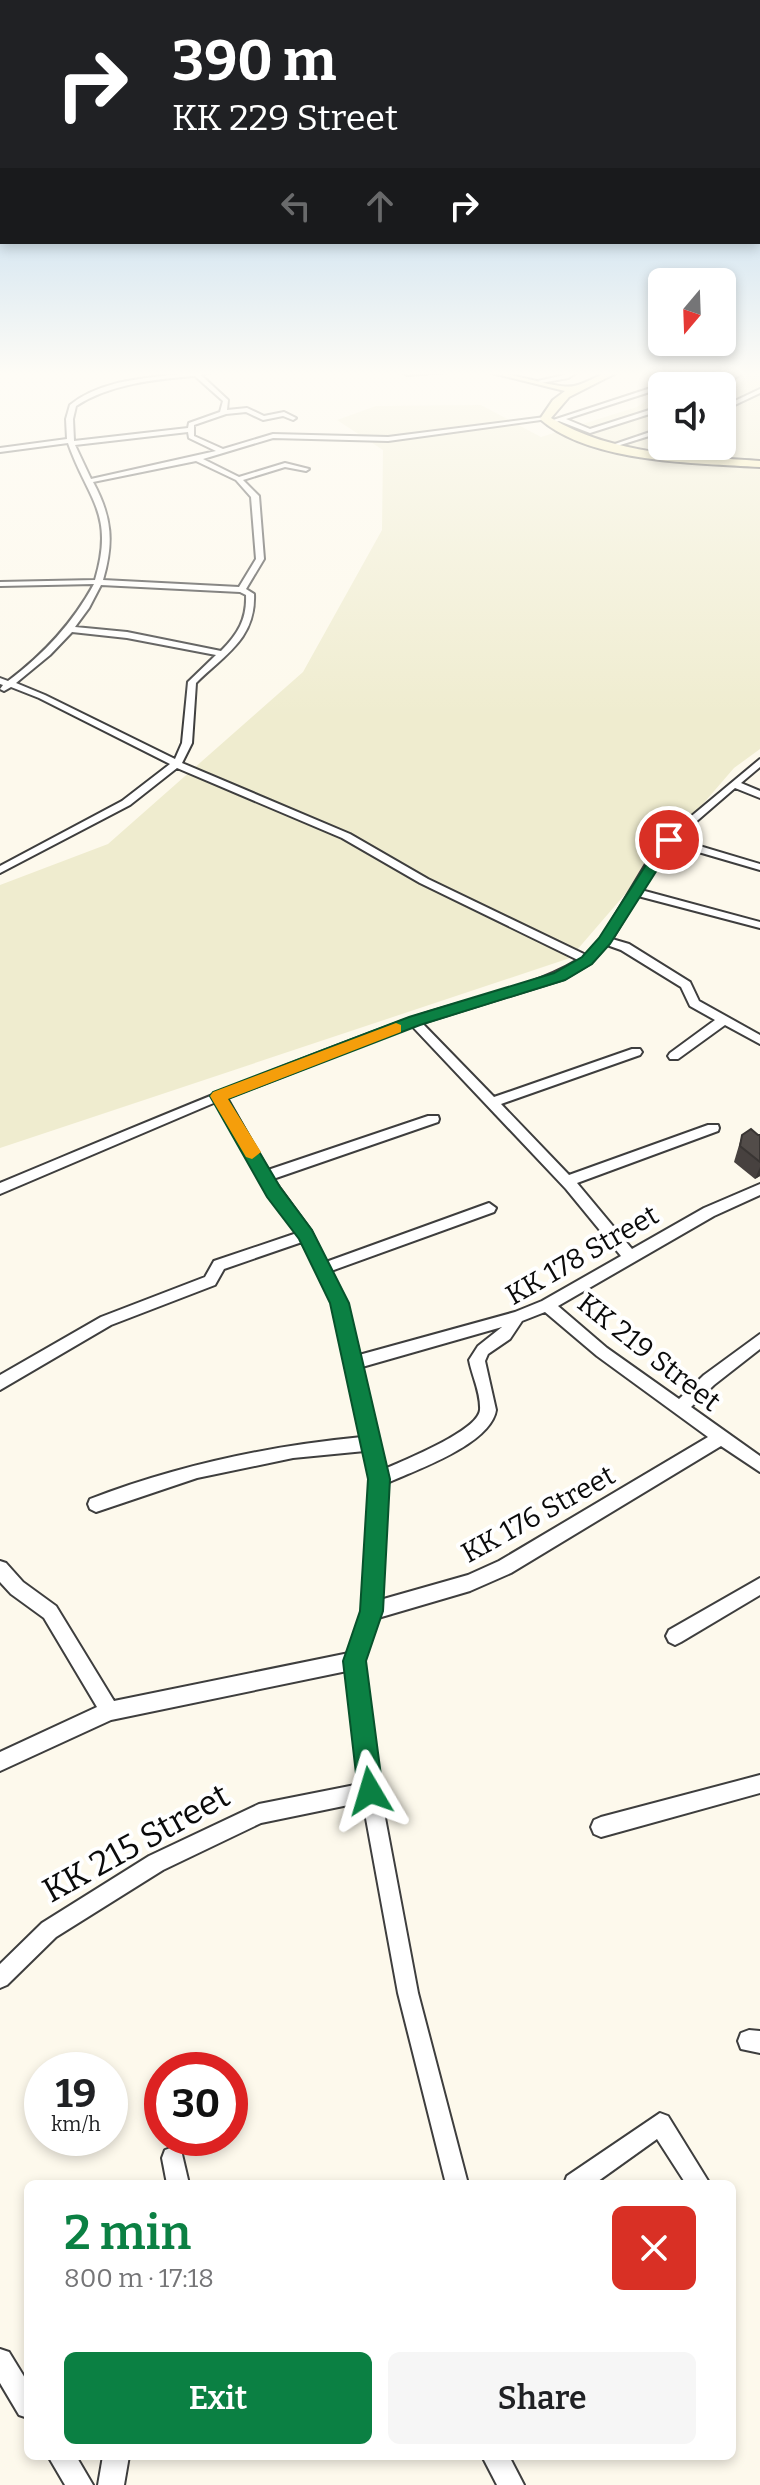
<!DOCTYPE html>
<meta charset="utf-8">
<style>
:root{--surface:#fff;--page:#f6f6f6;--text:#202124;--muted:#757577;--accent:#0b8043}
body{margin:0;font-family:Bitter,serif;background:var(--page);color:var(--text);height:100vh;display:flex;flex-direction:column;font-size:30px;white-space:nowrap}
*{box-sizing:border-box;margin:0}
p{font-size:26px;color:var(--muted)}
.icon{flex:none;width:44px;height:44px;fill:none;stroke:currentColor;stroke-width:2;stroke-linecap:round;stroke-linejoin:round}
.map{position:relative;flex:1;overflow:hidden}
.details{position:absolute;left:24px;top:2180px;width:712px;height:280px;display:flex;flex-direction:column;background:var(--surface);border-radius:12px;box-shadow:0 4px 12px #0003}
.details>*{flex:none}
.hud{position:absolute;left:0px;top:0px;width:760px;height:244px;box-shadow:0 4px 12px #0003;background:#202124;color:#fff;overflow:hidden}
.needle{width:52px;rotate:199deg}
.buttons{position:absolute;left:648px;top:268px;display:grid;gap:16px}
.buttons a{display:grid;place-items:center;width:88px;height:88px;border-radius:12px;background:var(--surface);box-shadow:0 4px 12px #0003;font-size:40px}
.speed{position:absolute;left:24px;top:2052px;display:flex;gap:16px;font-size:40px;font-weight:700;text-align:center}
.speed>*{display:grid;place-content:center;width:104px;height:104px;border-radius:50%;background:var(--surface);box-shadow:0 4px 12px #0003;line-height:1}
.speed small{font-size:20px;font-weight:400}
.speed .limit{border:12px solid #d22;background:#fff;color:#111}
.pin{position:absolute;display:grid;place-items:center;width:68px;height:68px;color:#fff;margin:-34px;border:4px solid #fff;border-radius:50%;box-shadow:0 2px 8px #0007}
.me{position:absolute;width:88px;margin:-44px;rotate:353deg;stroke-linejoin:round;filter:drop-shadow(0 0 6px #0008)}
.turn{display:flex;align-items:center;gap:28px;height:168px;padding:0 40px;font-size:36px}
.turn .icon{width:104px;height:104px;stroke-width:2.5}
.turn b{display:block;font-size:56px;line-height:68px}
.lanes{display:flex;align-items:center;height:76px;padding:0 40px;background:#0003;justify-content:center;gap:40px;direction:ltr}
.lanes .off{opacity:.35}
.round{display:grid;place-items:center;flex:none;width:84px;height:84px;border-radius:12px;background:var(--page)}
.headline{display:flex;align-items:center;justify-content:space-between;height:136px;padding:0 40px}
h1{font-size:48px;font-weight:600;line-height:60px;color:var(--accent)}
.cta{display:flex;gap:16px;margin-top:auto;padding:16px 40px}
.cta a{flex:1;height:92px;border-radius:12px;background:var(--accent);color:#fff;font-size:32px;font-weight:600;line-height:92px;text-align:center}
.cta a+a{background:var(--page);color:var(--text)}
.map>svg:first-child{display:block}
.farmland{fill:#efeccf}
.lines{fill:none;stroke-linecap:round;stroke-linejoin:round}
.street-casing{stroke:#3e3e3e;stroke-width:4}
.secondary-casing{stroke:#2d2d2d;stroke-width:4}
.street{fill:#fff;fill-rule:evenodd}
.secondary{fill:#f5ecae;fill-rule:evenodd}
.wall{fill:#47413f}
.shaded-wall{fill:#393533}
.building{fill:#524c49;stroke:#393533;stroke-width:2}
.route{fill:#0b8043;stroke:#07532c;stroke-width:2}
.slow{fill:#f59e0b}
.labels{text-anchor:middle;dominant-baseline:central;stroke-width:8;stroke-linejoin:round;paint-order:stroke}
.street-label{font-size:28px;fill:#0b0b0b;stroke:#fff}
.near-street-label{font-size:34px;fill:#0b0b0b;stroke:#fff}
</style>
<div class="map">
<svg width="760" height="2485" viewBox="0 0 760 2485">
<rect width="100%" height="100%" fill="#fdf9ec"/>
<path class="farmland" d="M692 370H760V749L734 768 570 958 0 1148V885L108 844 303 672 382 530 383 450 337 420 376 406 481 405 541 437 637 407 662 390V446H722V386H668Z"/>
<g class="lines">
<defs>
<g id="street">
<path d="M206 370H219L201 375 228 400 227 410 247 408 264 416 284 412 296 418 293 420 283 416 263 420 246 412 226 414 194 425V436L223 449 273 434 388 437 545 417 548 419 388 441 273 438 203 459 239 477 285 463 309 469 306 471 285 467 243 480 259 496 264 559 246 589 254 594C256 639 224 655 196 683L192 743 182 763 350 834 428 879 586 955 601 939 658 844 760 759V767L741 783 760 791V798L735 788 676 839 760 864V870L671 844 641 890 760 922V928L638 896 612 939 629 944 690 982 699 1001 760 1035V1044L725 1025 678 1059H670L668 1056 670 1053 715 1020 690 1006 681 987 621 950 607 945 591 963 564 979 422 1023 494 1097 632 1049H640L642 1052 640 1055 501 1104 569 1175 708 1125H718L719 1128 718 1131 577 1183 632 1249 704 1208 760 1184V1195L714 1216 558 1306 607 1348 679 1399 704 1375 760 1334V1349L714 1385 691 1407 760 1456V1472L721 1446 511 1573 470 1591 378 1618 364 1661 380 1791 418 1993 468 2184H446L398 1993 363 1802 261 1823 163 1870 56 1937 7 1985 0 1988V1964L42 1923 149 1856 259 1804 360 1784 347 1671 111 1720 0 1771V1752L97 1707 44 1618 11 1594 0 1582V1561L6 1563 23 1582 56 1606 114 1701 349 1653 362 1611 371 1479 365 1451 293 1458 197 1478 96 1512 90 1509 88 1504 90 1499C179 1465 268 1446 362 1437L333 1303 302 1242 224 1269 215 1285 111 1325 0 1390V1375L101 1317 205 1277 214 1261 297 1233 269 1196 216 1102 0 1194V1183C135 1127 269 1070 406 1020 463 999 526 991 578 960L420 883 342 838 177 768 130 805 0 873V866L122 801 170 764 39 698 11 687 4 691 0 689 3 685 0 684V678L8 681C44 654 72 624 94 584L0 586V582L95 580C115 513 88 500 68 443L0 452V448L67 439 66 419 70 405C107 375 161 379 206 370ZM195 376 223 401 220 412 189 423 188 428 74 441 73 419 76 406C110 384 155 379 195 376ZM188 432 189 438 216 451 91 479 75 445ZM196 461 236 480 251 497 256 559 239 587 103 580C114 542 112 517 93 482ZM101 585 240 592 246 595C247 619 238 634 221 651L127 632 75 627 89 608ZM72 632 127 638 216 655 188 682 182 743 175 759 45 695 16 683 50 655ZM412 1026 566 1189 621 1256 542 1301 515 1312 359 1355 347 1303 331 1271 494 1212 496 1208 489 1203 326 1262 311 1231 273 1179 438 1122 439 1119 438 1116H428L268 1170 227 1098ZM545 1312 597 1356 708 1437 499 1561 468 1575 380 1600 387 1483C416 1470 491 1444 496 1410L485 1361 488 1354 510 1339 522 1321ZM502 1327 478 1346 469 1360C472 1376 481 1393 480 1410 478 1431 404 1460 385 1469L362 1367Z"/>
<path d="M426 370H471L407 375 404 373Z"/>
<path d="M573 370H581L568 378 541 383 538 381 564 375Z"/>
<path d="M691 370H699L667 386H662V388L566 419 590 429 662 406V410L590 433 559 421 550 424 547 422 660 385Z"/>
<path d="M740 370H748L720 386H712Z"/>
<path d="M760 389V393L722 411V407Z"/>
<path d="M662 428V432L617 446 612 445Z"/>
<path d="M760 1578V1595L681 1642 675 1645 669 1642 666 1636 669 1630Z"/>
<path d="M760 1775V1793L601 1837 594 1834 591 1827 594 1820 601 1817Z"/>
<path d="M749 2030 760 2031V2053L741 2049 738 2041 741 2033Z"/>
<path d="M660 2113 668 2116 710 2184H686L657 2139 594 2184H564L567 2176Z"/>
<path d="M173 2147 181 2150 189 2184H167L162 2158 165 2150Z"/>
<path d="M0 2349 9 2352 28 2383V2418L19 2415 0 2383Z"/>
<path d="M48 2456H76L93 2485H65Z"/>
<path d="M103 2456H129L124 2485H98Z"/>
<path d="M482 2456H509L524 2485H497Z"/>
</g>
<path id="secondary" d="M480 370C505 370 557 390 574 386 592 382 603 370 622 370L569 397 551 418C613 455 689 456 760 461V467C696 463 590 463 540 419L553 400 565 391Z"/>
</defs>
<use href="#street" class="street-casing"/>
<use href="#secondary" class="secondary-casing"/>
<use href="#street" class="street"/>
<use href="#secondary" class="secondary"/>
</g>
<path class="wall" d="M742 1135H760V1176L755 1179 734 1162Z"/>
<path class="shaded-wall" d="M760 1167V1176L755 1179Z"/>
<path class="building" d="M751 1129 758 1135H760V1162L740 1146 742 1135Z"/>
<linearGradient id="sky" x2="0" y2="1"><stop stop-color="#94c3ea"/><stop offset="0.52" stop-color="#fefcf6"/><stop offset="1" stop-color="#fefcf6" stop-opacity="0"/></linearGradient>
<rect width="760" height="718" fill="url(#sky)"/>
<path class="route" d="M669 836 676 840 610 944 592 964 565 980 420 1025 228 1099 280 1187 312 1230 349 1303 390 1479 383 1611 366 1661 383 1791 379 1800 370 1803 361 1800 358 1791 343 1661 360 1611 368 1479 330 1303 299 1239 267 1197 210 1096 213 1092 409 1017 554 973 582 957 599 938 662 840Z"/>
<path class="slow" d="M396 1023 401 1025V1032L228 1099 261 1152 252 1159 246 1157 210 1096 213 1092Z"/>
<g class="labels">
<g class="street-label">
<text transform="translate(582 1255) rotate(-30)">KK 178 Street</text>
<text transform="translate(649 1352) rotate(38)">KK 219 Street</text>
<text transform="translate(538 1514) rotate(-29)">KK 176 Street</text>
</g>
<g class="near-street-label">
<text transform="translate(136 1843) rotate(-29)">KK 215 Street</text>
</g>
</g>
</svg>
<div class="buttons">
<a><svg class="needle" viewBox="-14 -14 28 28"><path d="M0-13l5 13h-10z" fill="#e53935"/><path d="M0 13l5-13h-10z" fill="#757577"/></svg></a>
<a><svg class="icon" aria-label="sound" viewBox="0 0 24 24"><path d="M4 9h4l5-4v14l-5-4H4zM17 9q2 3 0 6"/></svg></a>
</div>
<div class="speed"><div>19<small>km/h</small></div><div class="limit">30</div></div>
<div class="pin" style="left:669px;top:840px;background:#d93025"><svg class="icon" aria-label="arrive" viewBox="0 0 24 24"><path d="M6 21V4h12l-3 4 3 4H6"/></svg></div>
<svg class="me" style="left:370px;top:1791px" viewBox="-20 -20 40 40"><path d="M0-17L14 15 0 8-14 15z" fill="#0b8043" stroke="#fff" stroke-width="4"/></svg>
<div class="hud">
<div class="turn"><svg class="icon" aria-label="right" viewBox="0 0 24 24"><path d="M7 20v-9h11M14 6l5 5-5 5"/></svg><div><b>390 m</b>KK 229 Street</div></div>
<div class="lanes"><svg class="icon off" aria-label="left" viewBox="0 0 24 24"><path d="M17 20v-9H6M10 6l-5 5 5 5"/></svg><svg class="icon off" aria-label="ahead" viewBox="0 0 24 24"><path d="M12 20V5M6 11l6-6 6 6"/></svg><svg class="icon" aria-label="right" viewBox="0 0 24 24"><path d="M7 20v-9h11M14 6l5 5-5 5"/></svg></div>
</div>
<section class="details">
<div class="headline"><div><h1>2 min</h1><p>800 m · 17:18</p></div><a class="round" style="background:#d93025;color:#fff"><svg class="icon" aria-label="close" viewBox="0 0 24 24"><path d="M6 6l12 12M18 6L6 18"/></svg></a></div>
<div class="cta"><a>Exit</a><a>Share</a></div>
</section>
</div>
